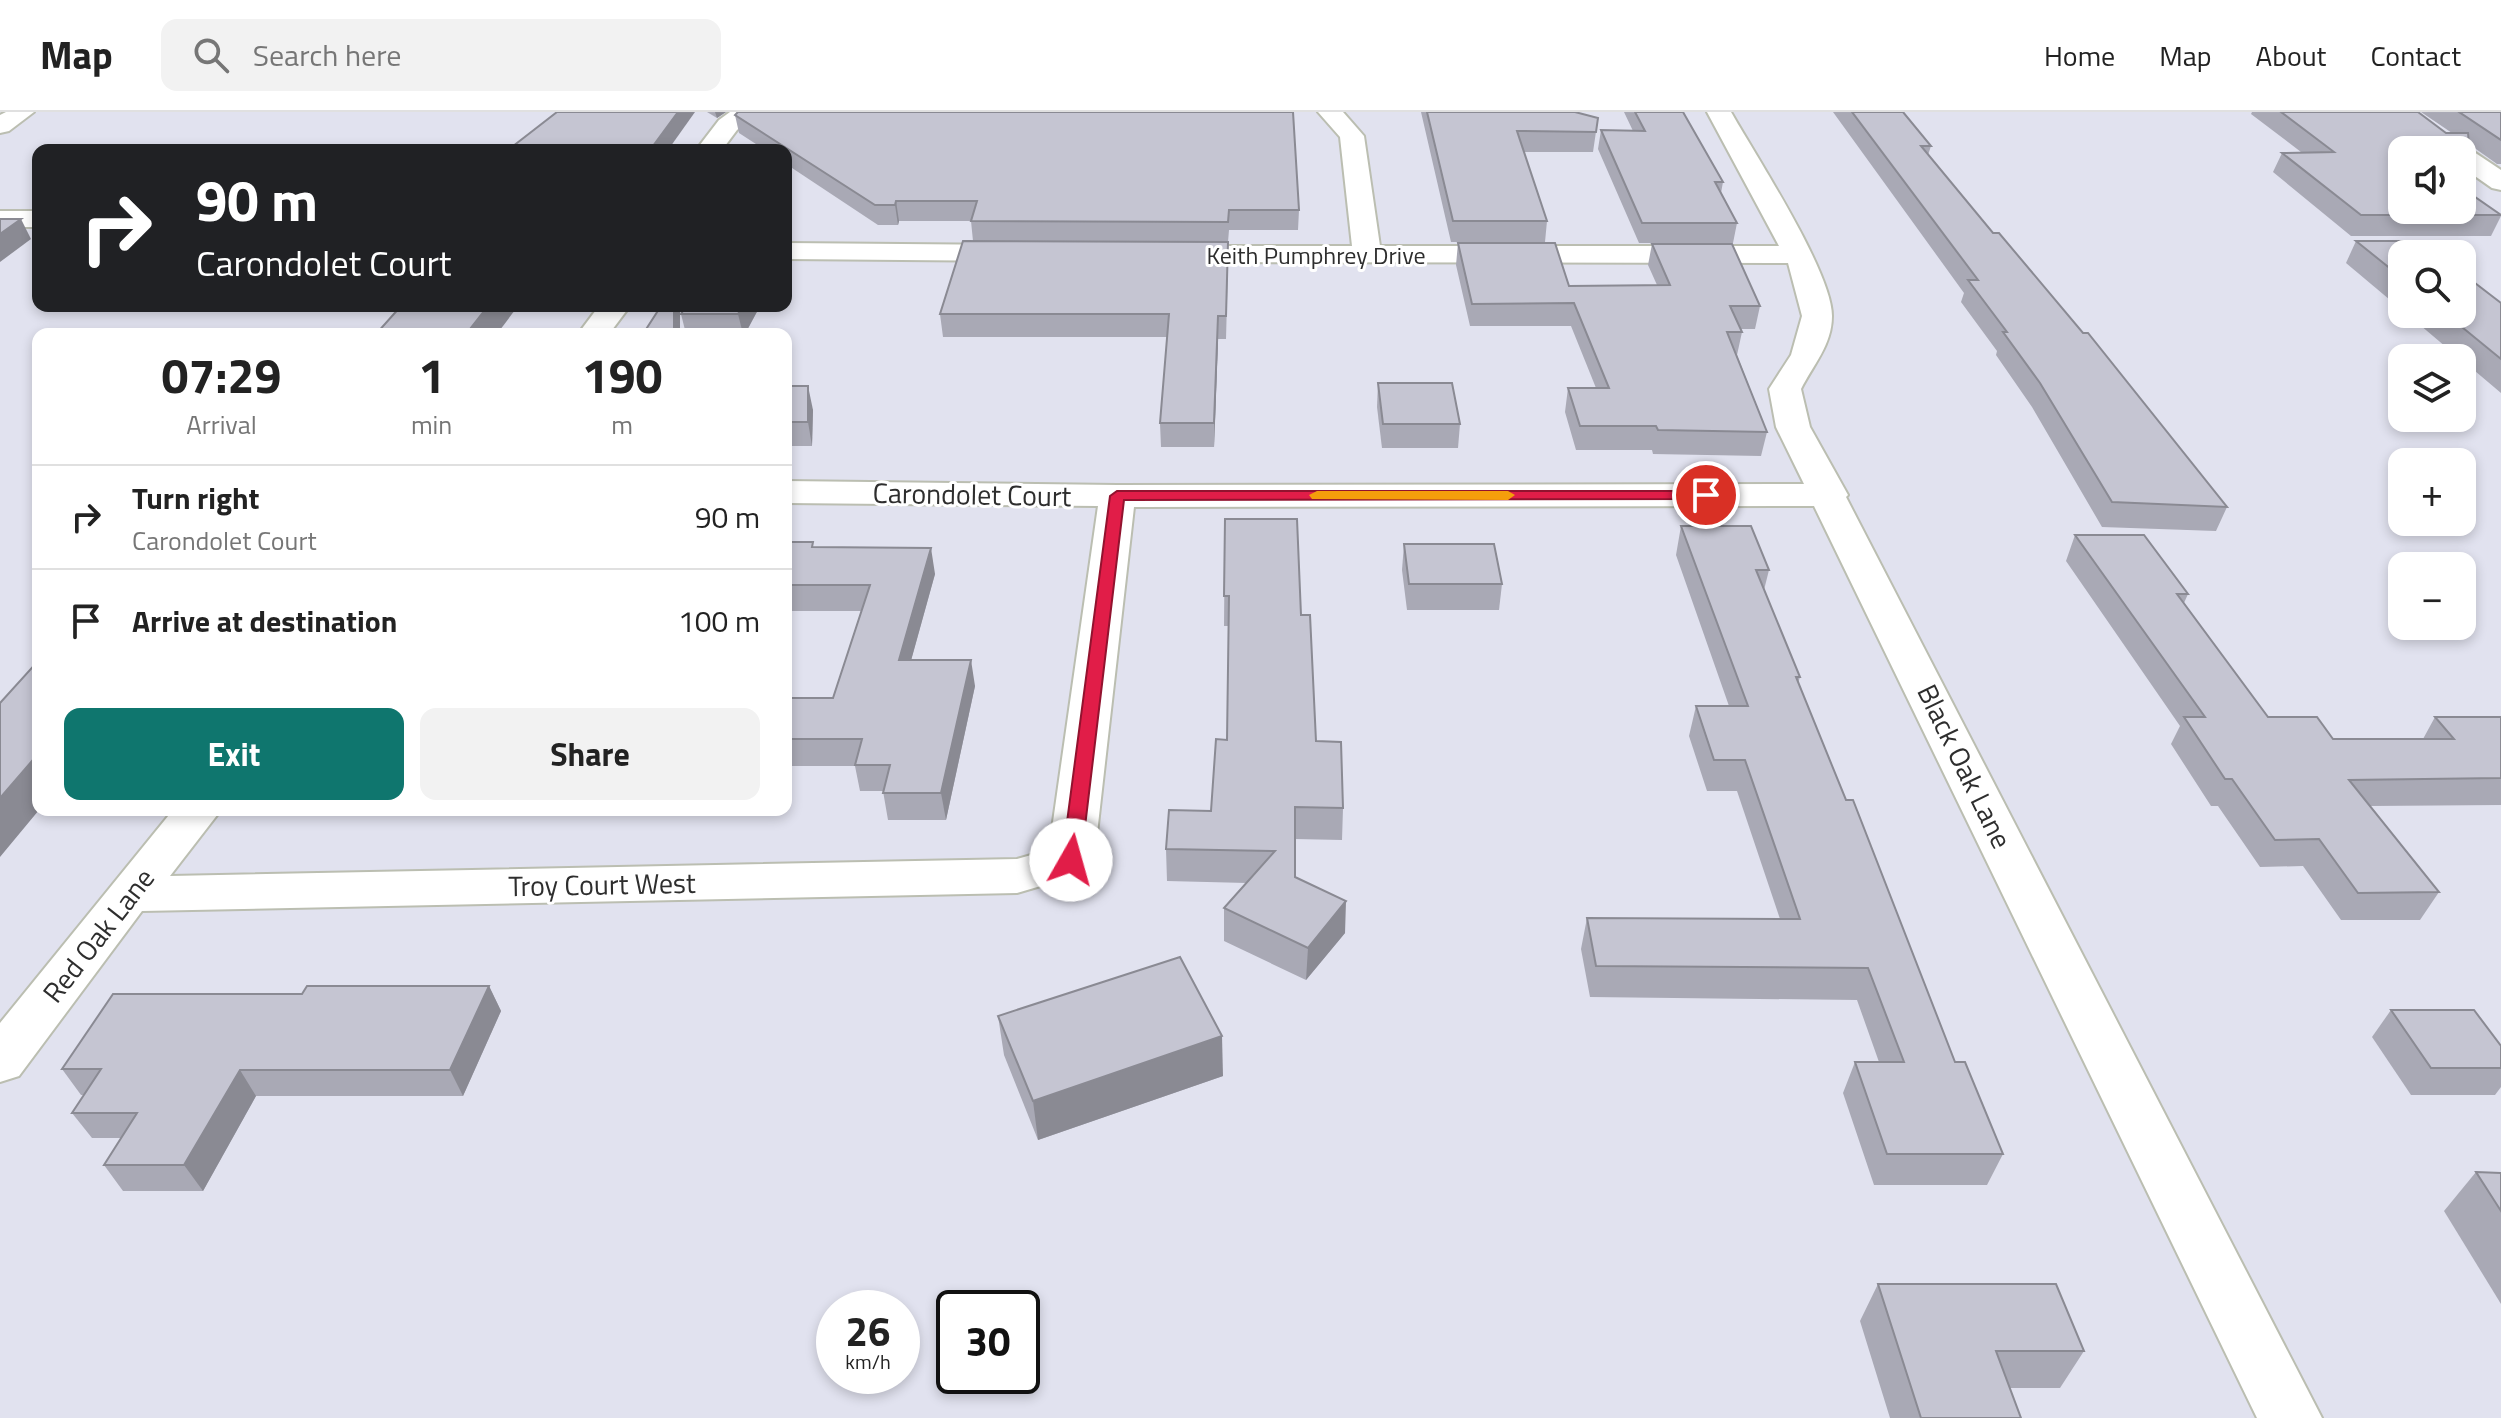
<!DOCTYPE html>
<meta charset="utf-8">
<style>
:root{--surface:#fff;--page:#f2f2f2;--text:#222;--muted:#767676;--line:#e0e0e0;--accent:#0f766e}
body{margin:0;font-family:"Titillium Web",sans-serif;background:var(--page);color:var(--text);height:100vh;display:flex;flex-direction:column;font-size:30px;white-space:nowrap}
*{box-sizing:border-box;margin:0}
p{font-size:26px;color:var(--muted)}
.icon{flex:none;width:44px;height:44px;fill:none;stroke:currentColor;stroke-width:2;stroke-linecap:round;stroke-linejoin:round}
.map{position:relative;flex:1;overflow:hidden}
.drawer{position:absolute;left:32px;top:216px;width:760px;height:488px;display:flex;flex-direction:column;background:var(--surface);border-radius:16px;box-shadow:0 4px 12px #0003}
.drawer>*{flex:none}
.hud{position:absolute;left:32px;top:32px;width:760px;height:168px;border-radius:16px;box-shadow:0 4px 12px #0003;background:#202124;color:#fff;overflow:hidden}
.tools{position:absolute;left:2388px;top:24px;display:grid;gap:16px}
.tools a{display:grid;place-items:center;width:88px;height:88px;border-radius:16px;background:var(--surface);box-shadow:0 4px 12px #0003;font-size:40px}
.speed{position:absolute;left:816px;top:1178px;display:flex;gap:16px;font-size:40px;font-weight:700;text-align:center}
.speed>*{display:grid;place-content:center;width:104px;height:104px;border-radius:50%;background:var(--surface);box-shadow:0 4px 12px #0003;line-height:1}
.speed small{font-size:20px;font-weight:400}
.speed .limit{border:4px solid #111;border-radius:12px;background:#fff;color:#111}
.pin{position:absolute;display:grid;place-items:center;width:68px;height:68px;color:#fff;margin:-34px;border:4px solid #fff;border-radius:50%;box-shadow:0 2px 8px #0007}
.me{position:absolute;width:88px;margin:-44px;rotate:7deg;stroke-linejoin:round;filter:drop-shadow(0 0 6px #0008)}
.turn{display:flex;align-items:center;gap:28px;height:168px;padding:0 32px;font-size:36px}
.turn .icon{width:104px;height:104px;stroke-width:2.5}
.turn b{display:block;font-size:56px;line-height:68px}
.eta{display:flex;justify-content:space-evenly;align-items:center;height:136px;text-align:center}
.eta b{font-size:48px;font-weight:700;line-height:56px}
.action{display:flex;gap:16px;margin-top:auto;padding:16px 32px}
.action a{flex:1;height:92px;border-radius:16px;background:var(--accent);color:#fff;font-size:32px;font-weight:700;line-height:92px;text-align:center}
.action a+a{background:var(--page);color:var(--text)}
ul{padding:0;list-style:none}
li{display:flex;align-items:center;gap:24px;height:104px;padding:0 32px;border-top:2px solid var(--line)}
li div{flex:1}
li b{display:block;font-size:30px}
li em{font-style:normal}
header{display:flex;align-items:center;gap:48px;box-sizing:border-box;height:112px;padding:0 40px;background:var(--surface);border-bottom:2px solid var(--line)}
header strong{font-size:38px}
nav{display:flex;gap:44px;margin-inline-start:auto;font-size:28px}
.search{width:560px;height:72px;background:var(--page);display:flex;align-items:center;gap:20px;box-sizing:border-box;padding:0 28px;border-radius:16px;color:var(--muted);font-size:30px}
.map>svg:first-child{display:block}
.lines{fill:none;stroke-linecap:round;stroke-linejoin:round}
.street-casing{stroke:#bbbeb1;stroke-width:4}
.secondary-casing{stroke:#bbbeb1;stroke-width:4}
.street{fill:#fff;fill-rule:evenodd}
.secondary{fill:#fff;fill-rule:evenodd}
.wall{fill:#a9a9b5}
.shaded-wall{fill:#8a8a93}
.building{fill:#c5c5d2;stroke:#8a8a93;stroke-width:2}
.route{fill:#e11d48;stroke:#92132f;stroke-width:2}
.slow{fill:#f59e0b}
.labels{text-anchor:middle;dominant-baseline:central;stroke-width:6;stroke-linejoin:round;paint-order:stroke}
.far-street-label{font-size:24px;fill:#2e2e2e;stroke:#fff}
.street-label{font-size:28px;fill:#2e2e2e;stroke:#fff}
</style>
<header>
<strong>Map</strong>
<div class="search"><svg class="icon" aria-label="search" viewBox="0 0 24 24"><circle cx="10" cy="10" r="6"/><path d="M15 15l6 6"/></svg>Search here</div>
<nav><a>Home</a><a>Map</a><a>About</a><a>Contact</a></nav>
</header>
<div class="map">
<svg width="2501" height="1306" viewBox="0 0 2501 1306">
<rect width="100%" height="100%" fill="#e1e2ef"/>
<g class="lines">
<defs>
<g id="street">
<path d="M730 0H758L737 18 722 38H696L719 8Z"/>
<path d="M1318 0H1343L1364 24 1380 134H1779L1707 0H1731C1756 44 1832 160 1832 204 1832 233 1813 253 1801 277L1810 315 1848 383 1846 385 2322 1306H2257L1814 394 1134 395 1094 748 1088 760 1017 781 142 799 19 964 0 970V911L173 698H221L170 764 1017 747 1049 738 1098 394 786 391V369L1117 373 1804 372 1776 315 1769 277 1791 243 1802 204 1788 151 1168 150 1158 148 1154 142 1158 136 1168 134H1352L1340 25Z"/>
<path d="M2462 35 2471 38 2501 58V78L2492 76 2462 55V38H2453Z"/>
<rect x="0" y="99" width="38" height="16"/>
<path d="M786 131 1019 133 1029 135 1033 141 1029 147 1019 149 786 147Z"/>
<path d="M599 194H630L609 222H578Z"/>
</g>
<path id="secondary" d="M6 0H34L9 19 0 21V3Z"/>
</defs>
<use href="#street" class="street-casing"/>
<use href="#secondary" class="secondary-casing"/>
<use href="#street" class="street"/>
<use href="#secondary" class="secondary"/>
</g>
<g class="wall">
<path d="M707 0H726L717 6Z"/>
<path d="M1421 0H1575L1598 6 1593 40H1524L1547 109 1545 130H1451Z"/>
<path d="M1624 0H1683L1723 70 1721 81 1737 111 1733 131H1639L1598 37 1601 18 1633 19Z"/>
<path d="M1833 0H1903L1931 34 1928 43 1993 121 2227 395 2216 419 2102 415 2032 295 1996 243 1997 239 1961 190 1964 181Z"/>
<path d="M2252 0H2417L2446 21H2452L2421 0H2501V52H2497L2469 32 2462 46V38H2402L2501 104 2491 124H2351L2273 60 2282 41 2301 40 2251 2Z"/>
<path d="M735 3 1299 98 1298 118H1229L1228 130 973 129 971 109H899L898 113H878L786 52V38H765L739 21Z"/>
<path d="M2356 129 2402 142V198L2346 151Z"/>
<path d="M1458 131 1569 174 1657 173 1648 153 1652 132 1760 194 1755 217H1740L1742 220 1737 243 1767 320 1761 344 1653 342 1652 338H1576L1565 300 1568 276H1596L1571 214H1470L1456 153Z"/>
<path d="M1228 152 1226 227H1218L1214 335H1161L1160 311 1167 225H943L940 202Z"/>
<path d="M2501 191V281L2462 248V246H2459L2407 202H2462Z"/>
<path d="M686 194H760L745 222H686L681 202Z"/>
<path d="M1378 271 1460 312 1458 336H1382L1377 295Z"/>
<path d="M786 274 813 298 812 334H786Z"/>
<path d="M1225 407 1301 503 1316 629 1343 696 1342 728 1295 727V765L1345 821 1306 868 1224 829V796L1247 771 1167 769 1166 737 1211 699 1227 628 1229 514H1224Z"/>
<path d="M1681 414 1769 458 1764 478 1800 565 1798 571 1955 950 2003 1042 1987 1073H1874L1843 981 1855 950H1879L1857 888 1590 885 1581 837 1587 806 1780 807 1737 679H1707L1689 624 1696 594H1729L1676 443Z"/>
<path d="M2075 423 2188 482 2184 491 2268 605 2333 627H2423L2435 605H2501V693L2370 694 2439 780 2420 808H2341L2303 754 2260 755 2218 694H2211L2171 632 2180 614 2066 449Z"/>
<path d="M786 430 935 462 911 548 975 574 946 708H888L883 679H860L855 654H786V586H833L861 499H786Z"/>
<path d="M1404 432 1502 472 1499 498H1407L1402 458Z"/>
<path d="M489 874 501 899 463 984H256L203 1079H123L104 1053 121 1026H92L72 1001 84 983H81L62 957 302 882Z"/>
<path d="M2391 898 2501 934V975L2495 983H2411L2372 925Z"/>
<path d="M998 904 1223 964 1038 1028 1004 943Z"/>
<path d="M2476 1060 2501 1061V1192L2444 1099Z"/>
<path d="M1878 1172 2084 1239 2060 1276H2010L2021 1306H1890L1860 1209Z"/>
</g>
<g class="shaded-wall">
<path d="M678 0H695L668 38H650Z"/>
<path d="M715 0H726L717 6Z"/>
<path d="M896 89 899 109 898 113 895 93Z"/>
<path d="M21 107 31 127 0 150V122Z"/>
<path d="M488 194H518L497 222H466Z"/>
<rect x="674" y="194" width="6" height="28"/>
<path d="M743 194H760L745 222H743L738 202Z"/>
<path d="M1218 204V227L1214 335V311Z"/>
<path d="M808 274 813 298 812 334 808 310Z"/>
<path d="M931 436 935 462 904 574 899 548Z"/>
<path d="M971 548 975 574 946 708 941 681Z"/>
<path d="M38 642V698H39L0 745V686Z"/>
<path d="M1346 789 1345 821 1306 868 1308 836Z"/>
<path d="M489 874 501 899 463 984 450 958Z"/>
<path d="M1222 924 1223 964 1038 1028 1033 989Z"/>
<path d="M240 958 256 984 203 1079 184 1053Z"/>
</g>
<g class="building">
<path d="M557 0H678L650 38H508Z"/>
<path d="M738 0H1293L1299 98H1229L1228 110 971 109 977 89H896L895 93H875L735 3Z"/>
<path d="M1427 0H1575L1598 6 1596 20 1517 19 1547 109H1453Z"/>
<path d="M1635 0H1683L1723 70H1715L1737 111H1642L1601 18 1645 19Z"/>
<path d="M1852 0H1903L1931 34H1921L1993 121H1999L2083 221H2088L2227 395 2112 390 2040 271 2003 220H2007L1968 168H1978Z"/>
<path d="M2281 0H2418L2446 21H2468L2469 32H2400L2408 38H2402V98H2462V76L2501 103H2361L2282 41 2334 40Z"/>
<path d="M2459 0H2501V28Z"/>
<path d="M0 107H21L0 122Z"/>
<path d="M963 129 1228 130 1226 204H1218L1214 311H1160L1169 202H940Z"/>
<path d="M2356 129H2421L2438 142H2402V166Z"/>
<path d="M1458 131H1555L1569 174 1670 173 1652 132H1732L1760 194H1730L1742 220H1727L1767 320 1658 318 1656 314H1580L1568 276H1609L1574 191 1472 192Z"/>
<path d="M2462 161 2501 191V247L2446 202H2462Z"/>
<path d="M401 194H488L466 222H376Z"/>
<path d="M661 194H674V222H643Z"/>
<path d="M686 194H743L738 202H681Z"/>
<path d="M1378 271H1452L1460 312H1383Z"/>
<rect x="786" y="274" width="22" height="36"/>
<path d="M1225 407H1297L1301 503H1310L1316 629 1341 630 1343 696 1295 695V765L1346 789 1308 836 1224 796 1275 739 1166 737 1169 698 1211 699 1216 627 1227 628 1229 484H1224Z"/>
<path d="M1681 414H1751L1769 458H1756L1800 565H1796L1846 688H1853L1955 950H1965L2003 1042H1887L1855 950H1904L1868 856 1596 854 1587 806 1800 807 1745 648H1714L1696 594H1748Z"/>
<path d="M2075 423H2144L2188 482H2177L2268 605H2317L2333 627H2454L2435 605H2501V666L2349 668 2439 780 2358 781 2319 727 2275 728 2232 667H2225L2184 605H2205Z"/>
<path d="M786 430H813L812 435 931 436 899 548H971L941 681H883L890 653H855L862 627H786V586H833L870 473H786Z"/>
<path d="M1404 432H1494L1502 472H1409Z"/>
<path d="M38 549V642L0 686V591Z"/>
<path d="M1180 845 1222 924 1033 989 998 904Z"/>
<path d="M307 874H489L450 958H240L184 1053H104L137 1001H72L101 957H62L113 882H302Z"/>
<path d="M2391 898H2474L2501 934V956H2431Z"/>
<path d="M2476 1060 2501 1061V1099Z"/>
<path d="M1878 1172H2056L2084 1239H1996L2021 1306H1921Z"/>
</g>
<path class="route" d="M1117 379H1706L1713 383 1706 387 1124 388 1081 748 1071 754 1062 748 1110 384Z"/>
<path class="slow" d="M1317 379H1508L1515 383 1508 388 1312 387 1309 383Z"/>
<g class="labels">
<g class="far-street-label">
<text x="1316" y="143">Keith Pumphrey Drive</text>
</g>
<g class="street-label">
<text transform="translate(972 382) rotate(1)">Carondolet Court</text>
<text transform="translate(1965 654) rotate(64)">Black Oak Lane</text>
<text transform="translate(602 772) rotate(-1)">Troy Court West</text>
<text transform="translate(98 823) rotate(-52)">Red Oak Lane</text>
</g>
</g>
</svg>
<div class="tools">
<a><svg class="icon" aria-label="sound" viewBox="0 0 24 24"><path d="M4 9h4l5-4v14l-5-4H4zM17 9q2 3 0 6"/></svg></a>
<a><svg class="icon" aria-label="search" viewBox="0 0 24 24"><circle cx="10" cy="10" r="6"/><path d="M15 15l6 6"/></svg></a>
<a><svg class="icon" aria-label="layers" viewBox="0 0 24 24"><path d="M12 4l9 5-9 5-9-5zM3 14l9 5 9-5"/></svg></a>
<a>+</a>
<a>−</a>
</div>
<div class="speed"><div>26<small>km/h</small></div><div class="limit">30</div></div>
<div class="pin" style="left:1706px;top:383px;background:#d93025"><svg class="icon" aria-label="arrive" viewBox="0 0 24 24"><path d="M6 21V4h12l-3 4 3 4H6"/></svg></div>
<svg class="me" style="left:1071px;top:748px" viewBox="-20 -20 40 40"><circle r="19" fill="#fff"/><path d="M0-13L10 11 0 6-10 11z" fill="#e11d48"/></svg>
<div class="hud">
<div class="turn"><svg class="icon" aria-label="right" viewBox="0 0 24 24"><path d="M7 20v-9h11M14 6l5 5-5 5"/></svg><div><b>90 m</b>Carondolet Court</div></div>
</div>
<section class="drawer">
<div class="eta">
<div><b>07:29</b><p>Arrival</p></div>
<div><b>1</b><p>min</p></div>
<div><b>190</b><p>m</p></div>
</div>
<ul>
<li><svg class="icon" aria-label="right" viewBox="0 0 24 24"><path d="M7 20v-9h11M14 6l5 5-5 5"/></svg><div><b>Turn right</b><p>Carondolet Court</p></div><em>90 m</em></li>
<li><svg class="icon" aria-label="arrive" viewBox="0 0 24 24"><path d="M6 21V4h12l-3 4 3 4H6"/></svg><div><b>Arrive at destination</b></div><em>100 m</em></li>
</ul>
<div class="action"><a>Exit</a><a>Share</a></div>
</section>
</div>
